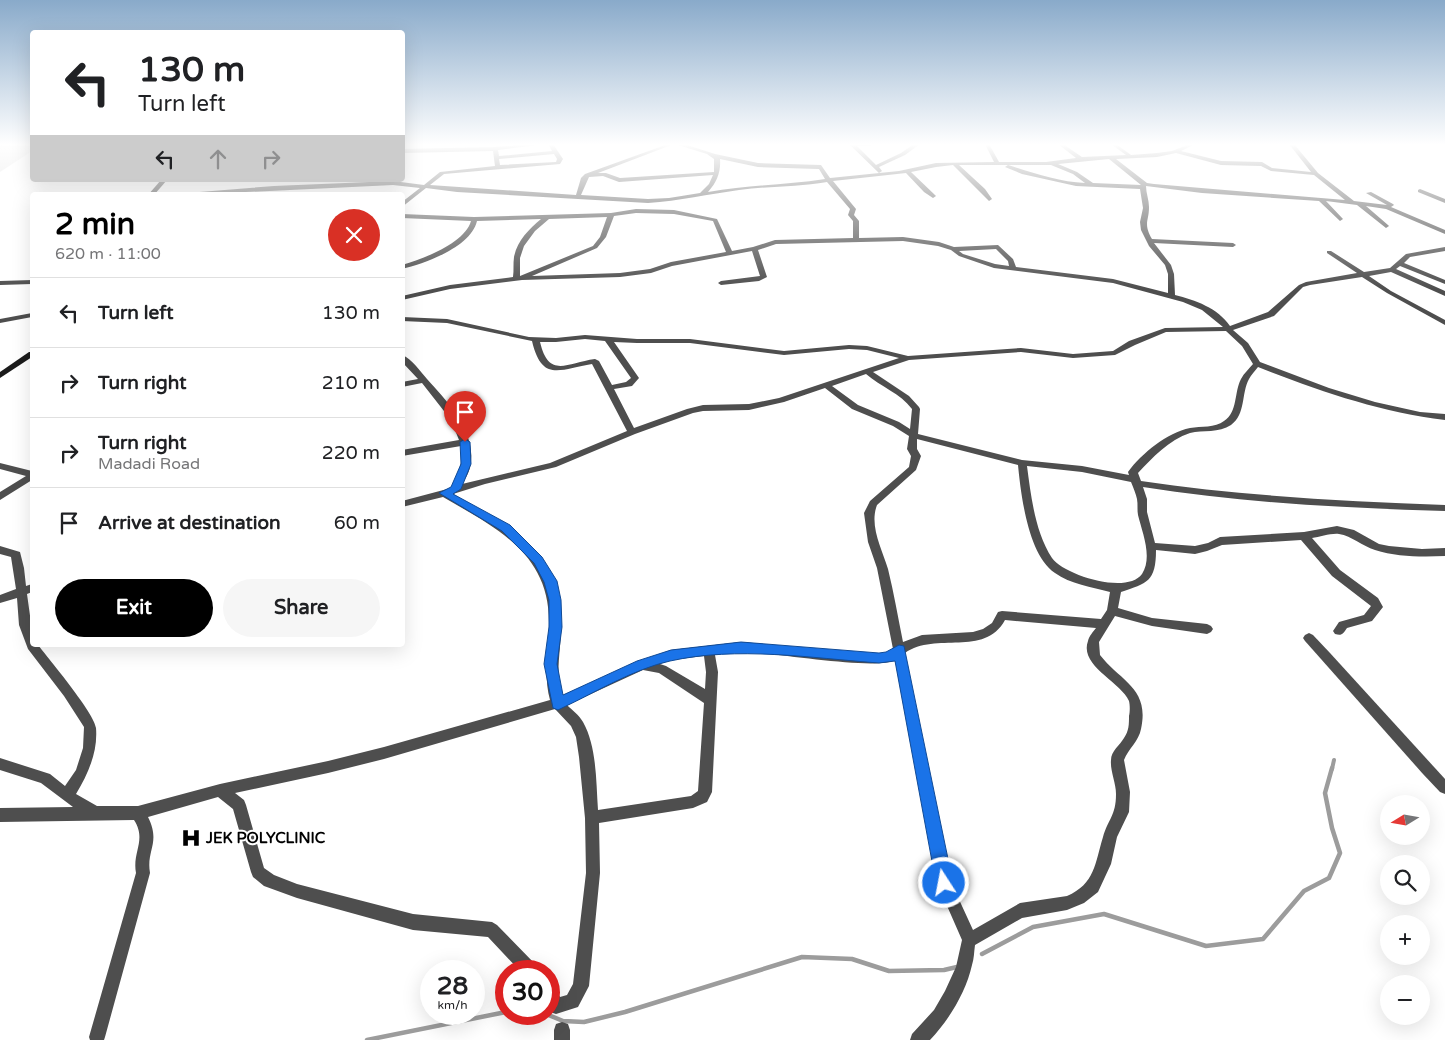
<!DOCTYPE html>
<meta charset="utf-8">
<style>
:root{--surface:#fff;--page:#f6f6f6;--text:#202124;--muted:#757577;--line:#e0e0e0;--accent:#000}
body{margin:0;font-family:"Varela Round",sans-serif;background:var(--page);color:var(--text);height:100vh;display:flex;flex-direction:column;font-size:19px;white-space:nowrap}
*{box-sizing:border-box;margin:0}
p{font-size:16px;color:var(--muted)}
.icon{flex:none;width:28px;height:28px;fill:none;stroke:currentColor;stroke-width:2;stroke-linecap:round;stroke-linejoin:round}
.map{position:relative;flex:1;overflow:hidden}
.panel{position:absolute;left:30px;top:192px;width:375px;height:455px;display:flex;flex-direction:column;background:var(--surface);border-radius:5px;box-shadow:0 5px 20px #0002}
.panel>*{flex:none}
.top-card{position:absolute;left:30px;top:30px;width:375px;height:152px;border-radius:5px;box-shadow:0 5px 20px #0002;background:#fff;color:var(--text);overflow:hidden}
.needle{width:32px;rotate:259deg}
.controls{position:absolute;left:1380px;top:795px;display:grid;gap:10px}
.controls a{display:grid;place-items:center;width:50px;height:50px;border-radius:50%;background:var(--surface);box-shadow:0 5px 20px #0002;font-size:25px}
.speed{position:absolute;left:420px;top:960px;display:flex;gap:10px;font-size:25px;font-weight:700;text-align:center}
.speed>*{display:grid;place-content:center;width:65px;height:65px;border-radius:50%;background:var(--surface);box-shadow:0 5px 20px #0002;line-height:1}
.speed small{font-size:12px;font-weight:400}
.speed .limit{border:8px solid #d22;background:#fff;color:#111}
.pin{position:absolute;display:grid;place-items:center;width:42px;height:42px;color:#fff;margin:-51px -21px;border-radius:50% 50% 50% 0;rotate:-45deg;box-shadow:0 0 5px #0007}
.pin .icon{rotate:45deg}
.me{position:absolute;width:55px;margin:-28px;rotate:349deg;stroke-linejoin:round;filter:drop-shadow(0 0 4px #0008)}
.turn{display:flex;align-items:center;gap:18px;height:105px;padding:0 25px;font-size:22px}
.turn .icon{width:65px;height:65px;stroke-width:2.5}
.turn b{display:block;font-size:35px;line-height:42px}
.lanes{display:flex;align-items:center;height:48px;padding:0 25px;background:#0003;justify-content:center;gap:25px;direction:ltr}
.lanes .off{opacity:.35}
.round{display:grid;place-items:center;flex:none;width:52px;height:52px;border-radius:26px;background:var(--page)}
.head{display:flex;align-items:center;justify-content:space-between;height:85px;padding:0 25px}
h1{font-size:30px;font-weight:800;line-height:38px;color:var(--accent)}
.button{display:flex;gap:10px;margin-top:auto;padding:10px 25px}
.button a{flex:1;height:58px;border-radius:30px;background:var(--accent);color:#fff;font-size:20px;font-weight:800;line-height:58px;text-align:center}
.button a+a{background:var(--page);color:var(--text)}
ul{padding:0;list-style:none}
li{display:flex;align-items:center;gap:15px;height:70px;padding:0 25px;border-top:1px solid var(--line)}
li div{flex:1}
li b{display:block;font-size:19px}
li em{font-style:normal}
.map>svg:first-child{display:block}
.green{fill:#d5d5d5}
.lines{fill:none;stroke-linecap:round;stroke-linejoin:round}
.stream-far1{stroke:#9c9c9c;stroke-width:4}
.stream{stroke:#9c9c9c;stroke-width:4.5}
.minor{fill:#4e4e4e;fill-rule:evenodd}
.secondary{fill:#1b1b1b;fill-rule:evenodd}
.route{fill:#1a73e8;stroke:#114b97}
.labels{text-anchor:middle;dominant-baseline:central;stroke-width:4;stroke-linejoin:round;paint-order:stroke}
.near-poi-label{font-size:15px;font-weight:bold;fill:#000;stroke:#fff;text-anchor:start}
</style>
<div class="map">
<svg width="1445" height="1040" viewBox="0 0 1445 1040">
<rect width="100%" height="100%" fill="#fff"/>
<path class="green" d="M0 144H32V151L0 172Z"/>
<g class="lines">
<path class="stream-far1" d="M1332 769 1334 760"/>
<g class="stream">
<path d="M982 954 1033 927 1104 914 1206 946 1263 939 1304 891 1329 878 1340 853 1332 828 1325 793 1332 768"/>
<path d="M546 1014 563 1021 584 1022 625 1012 802 957 852 959 889 971 944 970 957 967"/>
<path d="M367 1040 506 1012"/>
</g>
<g class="minor">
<path d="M532 144H545L498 150 499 156 552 151 548 144H553L563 159 560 164 444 174 430 185 576 195 581 178 585 174 668 144H674L598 173H606L620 178 714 172V159L707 154 678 145V144H684L715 154 758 163 821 165 830 178 899 171 936 163 994 162 985 144H989L999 162H1046L1076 158 1058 144H1063L1082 157 1126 155 1111 144H1116L1131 155 1157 153 1172 151 1190 144H1195L1181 151 1221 161 1262 162 1272 168 1311 172 1289 144H1294L1318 173 1354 201 1387 205 1366 193 1371 192 1393 204 1394 205 1391 207 1445 230V234L1386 209 1366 206 1388 225 1389 226 1386 228 1357 205 1326 201 1343 219 1340 221 1319 201 1202 193 1146 186C1146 193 1149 200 1149 207 1149 222 1143 223 1152 239L1233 243 1236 245 1233 247 1154 243 1171 265 1174 274 1175 295C1195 300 1218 308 1230 326L1268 312 1299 285 1306 282 1357 273 1327 253V251H1331L1364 272 1390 268 1406 254 1445 247V251L1410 257 1404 263 1445 280V284L1400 266 1396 269 1445 291V296L1391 272 1369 276 1391 291 1445 320V325L1387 293 1362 277 1310 285 1303 287 1274 316 1233 330 1248 343 1260 362 1329 388 1375 402 1420 412 1445 414V420C1380 412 1319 391 1258 367 1255 371 1251 375 1249 379 1241 394 1246 414 1231 425 1219 433 1203 430 1190 433 1169 440 1152 458 1138 473L1141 481C1241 496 1343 501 1445 505V511C1344 508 1243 503 1143 487L1147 499V512L1155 543 1195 546 1208 543 1220 537 1304 532 1337 526 1354 530 1379 544 1389 546 1422 549 1445 548V556C1422 557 1397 557 1375 550 1362 546 1352 536 1339 534 1331 533 1320 537 1312 538L1340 570 1378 598 1383 607 1372 621 1347 628C1343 634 1342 636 1335 634L1333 631 1339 622 1364 615 1371 606 1332 576 1301 540 1222 545 1207 551 1195 554 1156 550C1156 582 1147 583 1121 592L1118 608 1152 618 1207 624 1211 626 1213 629 1211 632 1207 634 1152 626 1115 616 1099 642 1100 655C1120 681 1150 688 1141 729 1139 741 1128 749 1124 760L1130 792 1129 812 1117 837 1111 864 1098 892 1084 903 1067 910 1022 918 975 945C974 952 974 959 972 965 966 992 949 1020 930 1040H910L912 1034 934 1010 945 991 956 967 962 940 937 883 895 660C875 671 771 652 742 652 733 652 724 654 715 655L718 672 712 792 707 802 693 808 599 823 600 873 589 986 578 1007 556 1014 550 1012 549 1009V986L555 988 560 997 567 995 573 984 586 873 585 818 579 757 576 737 571 726 555 709 384 759 328 773 235 793 244 800 246 805 264 868 274 875 297 884 413 914 492 922 497 925 536 965 538 971H520L488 937 413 930 297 898 264 886 253 877 251 872 233 809 218 797 148 817C161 843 146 850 150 873L105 1037 104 1040H90L89 1037 136 873C132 852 147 840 134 820L0 822V808L73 807 41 783 0 770V758L50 774 65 786 76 770 83 748 84 727 64 696 28 649 19 625 17 598 0 603V595L16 589 11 557 0 554V546L20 552 24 568 26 586 32 584V592L27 594 32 630V645H38C49 659 95 714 96 728 98 752 88 774 76 794L97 806H138L220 784 328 761 384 747 550 700C543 674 549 650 549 624 550 553 496 528 443 497L402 507V501L451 488C458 473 464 462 461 446L402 456V450L459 440 451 420 422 383 402 387V382L418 379 402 362V355C412 359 420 371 427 379 448 402 478 434 470 467 469 473 465 479 462 484L550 463 627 431 592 364C560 369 542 383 532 341L447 323 402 321V317L447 319 529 337 556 338 585 335 637 339H690L784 351 849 345 867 346 908 356 1021 348 1073 354 1113 351 1129 341 1165 328 1223 327 1202 310 1183 302 1113 283 994 268 959 256 951 250 938 246 903 241 776 244 758 250 767 277 759 281 721 285 718 283 721 281 760 276 752 251 672 266 651 273 620 277 522 280 450 289 402 300V296L450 285 513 277C514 270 513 264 514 257 517 241 529 229 541 219L477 221C471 247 426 263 402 269V265C423 259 465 243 471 221L402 218V214L474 217 611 213 636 209 674 210 717 219 732 251 753 247 775 240 853 238V221L848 215 850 209 827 182C798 187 769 186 739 190 709 194 679 201 648 203L457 192 426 188 402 207V202L420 188 393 185 184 195 187 193 274 186 393 181 424 185 440 172 495 166 493 151 402 153V149L495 147ZM1176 153 1221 165 1261 166 1271 171 1314 175 1345 200 1154 184 1147 183 1116 159 1157 157ZM554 154 557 159 556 162 500 165 499 159ZM720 159 758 167 819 169 825 179C786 185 747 185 708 192 717 182 721 172 720 159ZM1109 159 1141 185 1093 183 1077 172 1058 164ZM953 165 989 201 992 199 985 189 959 165H1051L1073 174 1085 183C1059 182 1033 173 1008 165L1005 167 1022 174 1076 186 1140 189 1143 208 1140 222 1141 230 1149 246 1165 265 1168 274V293L1113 279 1016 267 1013 259 998 245 954 247 939 242 903 237 859 238V221L854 215 856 209 833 181 906 173 924 192 933 198 936 196 935 195 911 172 936 167ZM713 175 709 184 700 193 669 198 648 199 581 195 589 177 603 176 619 182ZM636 213 674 214 713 221 726 252 671 262 650 269 620 273 532 276 597 248 606 237 614 216ZM607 217 600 237 593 246 520 276V258L524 246 535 231 549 219ZM996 249 1008 261 1009 266 995 264 963 254 959 251ZM1226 331 1242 346 1253 364C1249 369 1244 373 1241 379 1234 392 1238 412 1224 421 1215 428 1201 426 1190 428 1167 433 1142 453 1128 472L1129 475 1082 466 1022 460 918 434 920 409 919 407 909 396 873 372 909 360 1021 352 1073 358 1115 355 1135 345 1166 332ZM585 339 605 341 631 378 626 382 612 385 599 361 595 359C566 363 549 379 540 342H556ZM614 342 637 343H690L784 355 849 349 867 350 899 358 779 398 749 404 703 405 687 409 634 428 614 389 632 386 639 378ZM866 374C881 387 900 393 912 409L910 429 899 422 858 405 832 386ZM825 388 852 409 893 426 909 436 907 449 911 456 909 467 870 501 864 513 868 542 877 568 893 649 887 653H863L741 642 671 650 638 662 561 696C555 668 562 647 561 620 558 550 506 525 453 494L485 484 556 467 635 434 693 413 703 411 749 410 784 402ZM917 439 1018 465C1021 495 1028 555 1055 573 1070 584 1092 587 1110 592L1107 610 1101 619 1002 611 998 612 992 623 983 629 973 632 922 635 903 642C898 618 894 593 888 569 882 549 869 526 877 505L916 470 921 456 917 449ZM1027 466 1082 472 1131 482C1133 487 1136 494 1137 499 1138 504 1137 510 1138 515 1142 532 1153 557 1142 574 1127 595 1064 575 1052 558 1035 532 1031 496 1027 466ZM1005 620 1096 628C1093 632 1089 636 1088 641 1079 666 1120 681 1129 701 1130 705 1130 712 1129 716 1129 724 1129 731 1124 738 1120 745 1111 751 1111 760 1110 771 1116 783 1116 794 1116 816 1108 819 1103 837 1095 863 1095 884 1067 896L1020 903 973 930 951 882 905 653C936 631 984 658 1005 620ZM704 656 706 672 705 689 666 666 660 664 671 660ZM643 670 659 673 704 703 698 791 691 796 598 810C596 782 597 747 583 722 579 715 572 710 567 705Z"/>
<path d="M849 144H872L870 146H857L876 165 901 153 914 144H920L905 155 879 167 882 171 879 173Z"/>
<path d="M1420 189 1445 199V203L1418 192V190Z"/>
<path d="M32 280V284L0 285V281Z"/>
<path d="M32 313V317L0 323V319Z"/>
<path d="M0 463 32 471V480L0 500V492L26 476 0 469Z"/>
<path d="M1309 633 1313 635 1330 653 1445 779V794L1440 792 1423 774 1305 641 1303 638 1305 635Z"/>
<path d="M562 1022 568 1024 570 1030V1040H554V1030L556 1024Z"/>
</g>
<g class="secondary">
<path d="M161 180H167L154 195H148Z"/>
<path d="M29 352H32V357L0 378V372Z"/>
</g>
</g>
<linearGradient id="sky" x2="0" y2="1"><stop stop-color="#89aaca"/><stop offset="0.5" stop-color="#fff"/><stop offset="1" stop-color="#fff" stop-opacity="0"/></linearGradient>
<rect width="1445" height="289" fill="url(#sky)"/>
<path class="route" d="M465 439 470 442 471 464 461 489 453 494 510 525 542 557 557 581 561 600 562 627 557 664 563 695 637 661 671 650 741 642 879 653 886 652 899 645 904 646 953 883 950 889 944 891 938 889 936 883 895 661 879 663C810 658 738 646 670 661 634 669 596 692 562 708L558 710 553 708 544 664 549 627V600L544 582 534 563 502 531 439 493 451 487 461 464 460 442Z"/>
<defs>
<symbol id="hospital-bare" viewBox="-9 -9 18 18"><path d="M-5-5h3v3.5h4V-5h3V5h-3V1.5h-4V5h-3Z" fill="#000" stroke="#fff" stroke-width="2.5" paint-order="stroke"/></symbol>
</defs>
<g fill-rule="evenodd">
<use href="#hospital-bare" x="177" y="824" width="28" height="28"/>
</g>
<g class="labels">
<g class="near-poi-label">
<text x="206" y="838">JEK POLYCLINIC</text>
</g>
</g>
</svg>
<div class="controls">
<a><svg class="needle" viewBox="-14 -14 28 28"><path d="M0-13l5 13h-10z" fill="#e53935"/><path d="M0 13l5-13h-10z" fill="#757577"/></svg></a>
<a><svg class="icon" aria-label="search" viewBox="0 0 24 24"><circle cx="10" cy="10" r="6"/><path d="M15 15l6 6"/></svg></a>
<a>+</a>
<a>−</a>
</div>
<div class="speed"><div>28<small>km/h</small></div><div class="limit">30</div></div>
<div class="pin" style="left:465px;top:442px;background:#d93025"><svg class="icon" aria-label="arrive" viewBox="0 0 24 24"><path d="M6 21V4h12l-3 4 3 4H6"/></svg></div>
<svg class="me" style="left:944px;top:883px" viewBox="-20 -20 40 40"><circle r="17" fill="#1a73e8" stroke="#fff" stroke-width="3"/><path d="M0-11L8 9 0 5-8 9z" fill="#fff"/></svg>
<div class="top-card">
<div class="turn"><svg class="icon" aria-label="left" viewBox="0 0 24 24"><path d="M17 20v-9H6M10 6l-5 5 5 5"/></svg><div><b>130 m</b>Turn left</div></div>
<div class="lanes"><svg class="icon" aria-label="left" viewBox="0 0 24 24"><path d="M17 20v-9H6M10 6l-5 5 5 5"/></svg><svg class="icon off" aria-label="ahead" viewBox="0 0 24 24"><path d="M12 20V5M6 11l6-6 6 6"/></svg><svg class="icon off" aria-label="right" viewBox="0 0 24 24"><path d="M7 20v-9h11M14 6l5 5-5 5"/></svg></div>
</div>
<section class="panel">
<div class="head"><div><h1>2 min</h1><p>620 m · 11:00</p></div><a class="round" style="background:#d93025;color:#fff"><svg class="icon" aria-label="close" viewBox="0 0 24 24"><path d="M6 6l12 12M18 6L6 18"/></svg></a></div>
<ul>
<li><svg class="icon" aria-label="left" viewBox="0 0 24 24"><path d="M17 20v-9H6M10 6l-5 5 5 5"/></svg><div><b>Turn left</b></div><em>130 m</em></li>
<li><svg class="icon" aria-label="right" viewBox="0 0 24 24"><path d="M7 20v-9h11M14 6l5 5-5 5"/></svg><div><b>Turn right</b></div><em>210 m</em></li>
<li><svg class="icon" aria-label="right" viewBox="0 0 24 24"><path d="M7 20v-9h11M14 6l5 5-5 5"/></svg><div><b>Turn right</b><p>Madadi Road</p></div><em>220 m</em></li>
<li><svg class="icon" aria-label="arrive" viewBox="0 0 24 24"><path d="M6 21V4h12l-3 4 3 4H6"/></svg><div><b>Arrive at destination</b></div><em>60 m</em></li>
</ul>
<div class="button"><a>Exit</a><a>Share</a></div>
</section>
</div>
